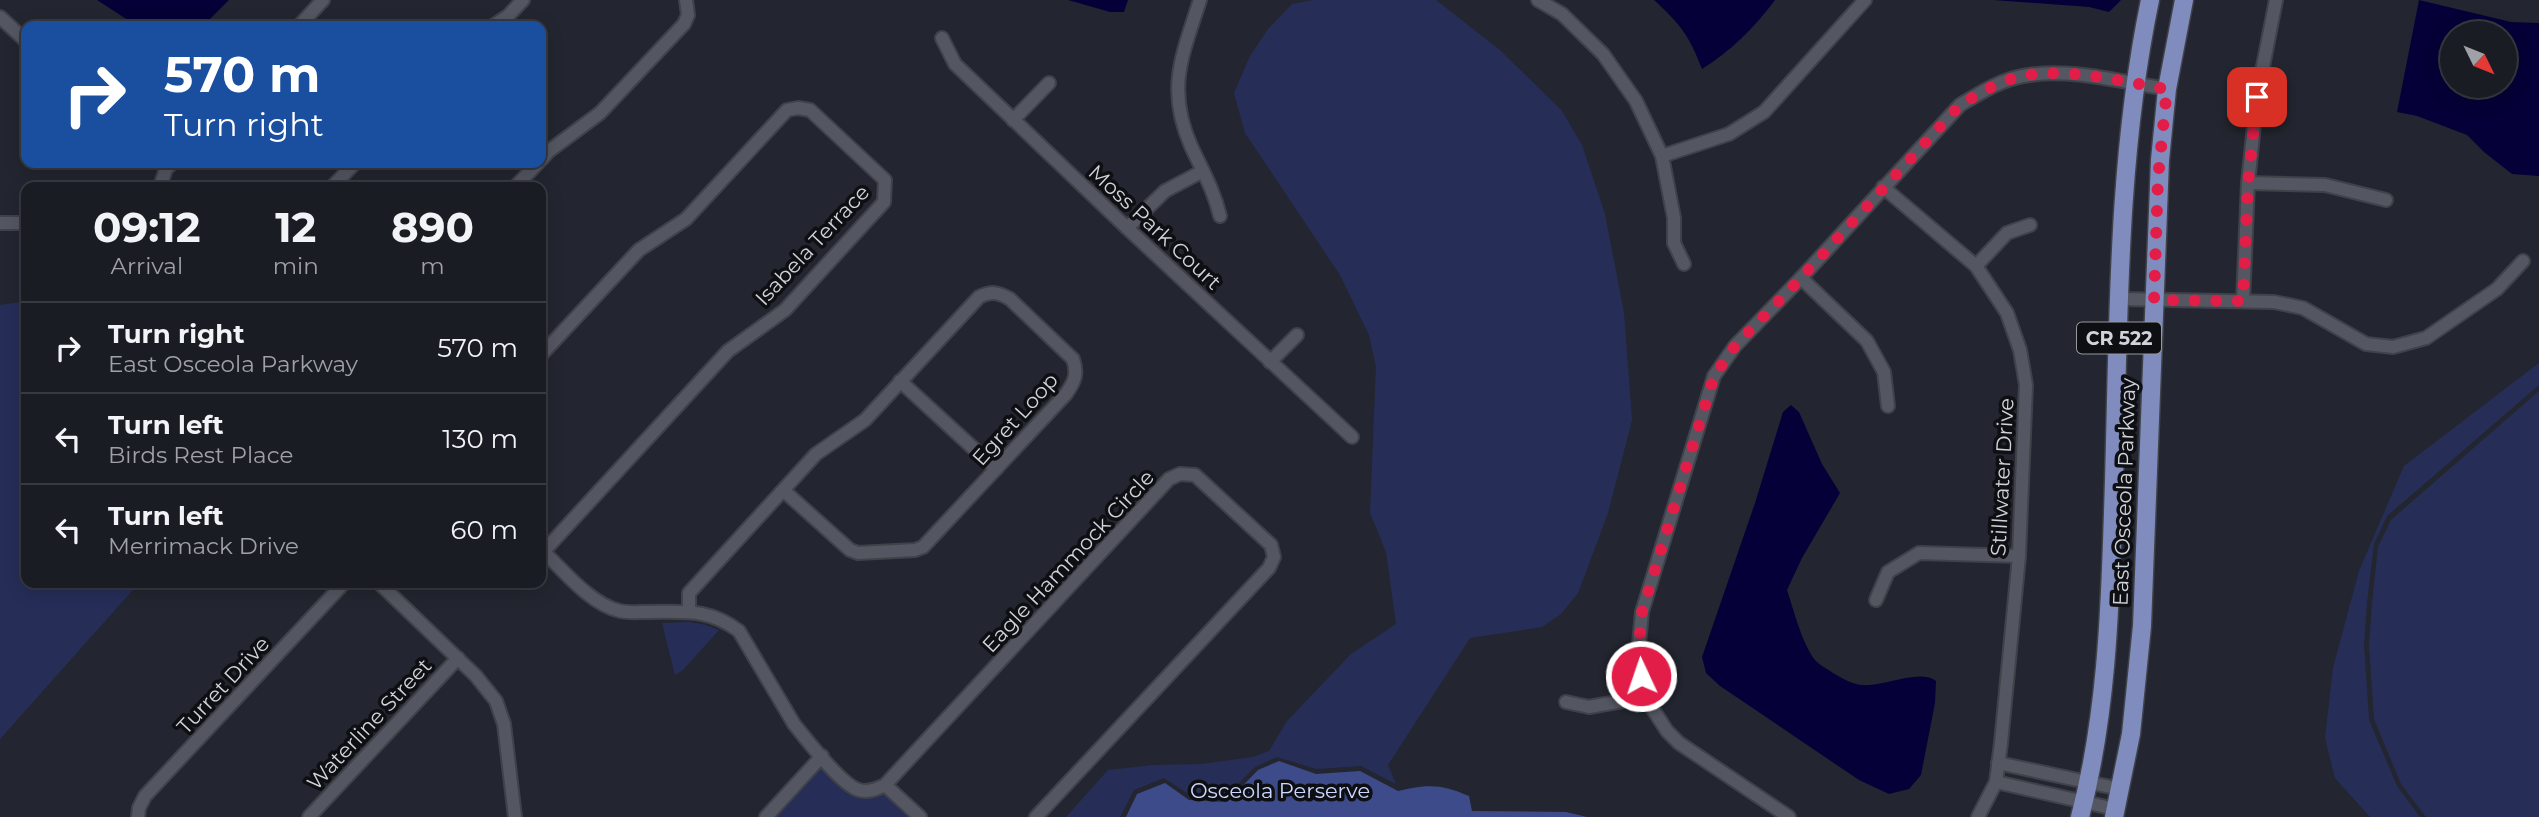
<!DOCTYPE html>
<style>
:root{--surface:#1a1c24;--page:#23252c;--text:#f1f3f6;--muted:#9fa1a6;--line:#383a41}
body{margin:0;font-family:Montserrat,sans-serif;background:var(--page);color:var(--text);height:100vh;display:flex;flex-direction:column;font-size:26px;white-space:nowrap}
*{box-sizing:border-box;margin:0}
p{font-size:23px;color:var(--muted)}
.icon{flex:none;width:38px;height:38px;fill:none;stroke:currentColor;stroke-width:2;stroke-linecap:round;stroke-linejoin:round}
.map{position:relative;flex:1;overflow:hidden}
.details{position:absolute;left:21px;top:182px;width:525px;height:406px;display:flex;flex-direction:column;background:var(--surface);border-radius:14px;box-shadow:0 4px 18px #0003,0 0 0 2px var(--line)}
.details>*{flex:none}
.banner{position:absolute;left:21px;top:21px;width:525px;height:147px;border-radius:14px;box-shadow:0 4px 18px #0003,0 0 0 2px var(--line);background:#1a4fa0;color:#fff;overflow:hidden}
.needle{width:46px;rotate:133deg}
.buttons{position:absolute;left:2440px;top:21px;display:grid;gap:14px}
.buttons a{display:grid;place-items:center;width:77px;height:77px;border-radius:50%;background:var(--surface);box-shadow:0 4px 18px #0003,0 0 0 2px var(--line);font-size:35px}
.pin{position:absolute;display:grid;place-items:center;width:60px;height:60px;color:#fff;margin:-30px;border-radius:14px;box-shadow:0 4px 10px #0006}
.me{position:absolute;width:77px;margin:-38px;rotate:357deg;stroke-linejoin:round;filter:drop-shadow(0 0 5px #0008)}
.turn{display:flex;align-items:center;gap:24px;height:147px;padding:0 28px;font-size:32px}
.turn .icon{width:91px;height:91px;stroke-width:2.5}
.turn b{display:block;font-size:49px;line-height:60px}
.eta{display:flex;justify-content:space-evenly;align-items:center;height:119px;text-align:center}
.eta b{font-size:42px;font-weight:700;line-height:49px}
ul{padding:0;list-style:none}
li{display:flex;align-items:center;gap:21px;height:91px;padding:0 28px;border-top:2px solid var(--line)}
li div{flex:1}
li b{display:block;font-size:26px}
li em{font-style:normal}
.map>svg:first-child{display:block}
.green{fill:#262e58}
.forest{fill:#3e4b8b}
.water{fill:#050037;fill-rule:evenodd}
.lines{fill:none;stroke-linecap:round;stroke-linejoin:round}
.street-casing{stroke:#40424a;stroke-width:16}
.primary-casing{stroke:#40424a;stroke-width:21}
.street{stroke:#545762;stroke-width:12}
.primary{stroke:#7f8cbd;stroke-width:18}
.route{stroke:#e11d48;stroke-width:12;stroke-dasharray:0 21.6}
.labels{text-anchor:middle;dominant-baseline:central;stroke-width:7;stroke-linejoin:round;paint-order:stroke}
.shield{fill:#0e0f13;stroke:#96989e;stroke-width:2}
.shield-label{font-size:19px;font-weight:bold;fill:#d1d3da}
.street-label{font-size:21px;fill:#d1d3da;stroke:#0e0f13}
.park-label{font-size:21px;fill:#cdd8ff;stroke:#0e0f13}
</style>
<div class="map">
<svg width="2539" height="817" viewBox="0 0 2539 817">
<rect width="100%" height="100%" fill="#232630"/>
<g class="green">
<path d="M1313 0H1436L1501 51 1562 111 1582 145 1605 214 1624 313 1632 420 1608 513 1578 593 1561 614 1542 627 1470 638 1388 765 1396 784 1361 766 1316 769 1277 757 1255 767 1225 797 1190 795 1164 778 1134 790 1120 817H1066L1108 770 1154 765 1201 764 1253 757 1269 751 1287 721 1351 654 1396 624 1386 552 1370 513 1376 367 1369 335 1340 275 1245 133 1234 93 1250 56 1268 29 1292 4Z"/>
<path d="M21 302 26 583H139L0 739V305Z"/>
<path d="M2539 363V385L2387 516 2374 544 2367 602 2364 645 2369 720 2397 786 2420 817H2370L2335 778 2325 738 2333 668 2359 571 2404 466Z"/>
<path d="M2539 391V817H2426L2401 784 2374 719 2369 645 2372 603 2378 547 2391 520Z"/>
<path d="M689 622 706 625 719 630 683 670 675 675 662 623Z"/>
<path d="M822 764C842 781 858 804 885 792L912 817H774Z"/>
</g>
<path class="forest" d="M1279 761 1316 774 1360 771 1398 791C1428 784 1441 784 1469 796L1472 811 1566 812 1587 817H1126L1137 794 1165 783 1189 800 1227 802 1258 770Z"/>
<g class="water">
<path d="M97 0H229L203 26H137Z"/>
<path d="M1068 0H1128L1124 12H1110Z"/>
<path d="M1654 0H1775C1755 27 1730 52 1702 69 1689 35 1680 24 1654 0Z"/>
<path d="M1993 0H2121L2109 12 2089 7Z"/>
<path d="M2419 0 2511 22 2539 23V176L2512 174 2484 152 2467 135 2417 116 2397 112ZM2452 33H2504V86H2452Z"/>
<path d="M21 302 26 303V504L24 487Z"/>
<path d="M1791 405 1799 412 1822 464 1840 493 1802 558 1787 590C1794 611 1802 643 1815 660 1819 665 1828 669 1833 673 1842 678 1853 685 1863 685 1883 687 1921 668 1936 681L1935 703 1921 775 1909 789 1889 794 1859 780 1720 686 1706 673 1702 657 1755 503 1783 412Z"/>
</g>
<g class="lines">
<defs>
<g id="street">
<path d="M1200 0C1182 56 1166 89 1191 146 1202 170 1214 190 1220 216"/>
<path d="M1538 0 1562 14 1603 54 1636 101 1662 156 1674 218V243L1684 264"/>
<path d="M0 17 26 41"/>
<path d="M299 26 323 0"/>
<path d="M493 26 508 16 523 0"/>
<path d="M942 38 955 64 1127 228 1352 437"/>
<path d="M1013 120 1049 83"/>
<path d="M1662 156 1729 134 1764 112 1865 0"/>
<path d="M541 160 549 151 600 113 684 24 688 15 686 0"/>
<path d="M2248 183 2325 185 2386 200"/>
<path d="M160 187 166 169 172 163"/>
<path d="M332 187 355 163"/>
<path d="M515 187 538 163"/>
<path d="M1883 187 1976 266 2007 313 2020 350 2026 385 2019 556 2001 743 1996 782 1978 817"/>
<path d="M0 223H26"/>
<path d="M1127 228 1165 191 1203 171"/>
<path d="M1976 266 2007 233 2030 225"/>
<path d="M1801 278 1867 341 1884 372 1888 406"/>
<path d="M2120 299 2274 302 2303 308 2366 344 2393 347 2426 338 2497 289 2523 261"/>
<path d="M2243 301 2248 183 2257 97 2276 0"/>
<path d="M541 355 639 250 686 219 787 110 798 108 810 110 885 180 884 202 785 310 728 351 544 551"/>
<path d="M1270 362 1297 335"/>
<path d="M900 381 996 469"/>
<path d="M541 549C562 569 591 605 620 611 629 613 639 612 647 612 684 612 709 608 739 631L794 724C807 740 841 785 859 790 868 793 877 789 885 785L1169 479 1180 474 1195 475 1271 545 1274 557 1269 568 1036 817"/>
<path d="M379 583 476 676 496 701 504 724 515 817"/>
<path d="M1876 600 1888 572 1919 553 2019 556"/>
<path d="M689 612V593L816 454 865 420 979 297C991 291 998 292 1010 299L1073 359C1078 374 1075 381 1066 394L923 547 915 550 858 553 850 550 783 490"/>
<path d="M1566 702 1589 707 1645 697"/>
<path d="M1998 763 2120 789"/>
<path d="M1996 782 2115 809"/>
<path d="M885 785 920 817"/>
<path d="M138 817 139 808 145 796 344 583"/>
<path d="M309 817 458 658"/>
<path d="M766 817 822 756"/>
<path d="M1789 817 1679 743 1667 731 1645 697 1638 655 1642 612 1714 376 1735 346 1801 278 1960 105C1980 93 2000 80 2023 76 2070 67 2121 82 2167 89"/>
</g>
<g id="primary">
<path d="M2080 817C2106 718 2110 614 2113 512 2119 341 2115 168 2150 0"/>
<path d="M2114 817 2131 734 2142 626 2160 160 2167 89 2184 0"/>
</g>
</defs>
<use href="#street" class="street-casing"/>
<use href="#primary" class="primary-casing"/>
<use href="#street" class="street"/>
<use href="#primary" class="primary"/>
</g>
<g class="lines">
<path class="route" d="M1641 676 1638 655 1642 612 1714 376 1735 346 1801 278 1960 105C1980 93 2000 80 2023 76 2069 67 2122 82 2167 89L2158 178 2154 300 2243 301 2248 183 2257 97"/>
</g>
<g class="labels">
<rect class="shield" x="2077" y="322.5" width="84" height="31" rx="5"/>
<g class="shield-label">
<text x="2119" y="338">CR 522</text>
</g>
<g class="street-label">
<text transform="translate(1155 227) rotate(43)">Moss Park Court</text>
<text transform="translate(812 245) rotate(-47)">Isabela Terrace</text>
<text transform="translate(1015 419) rotate(-48)">Egret Loop</text>
<text transform="translate(2002 477) rotate(-87)">Stillwater Drive</text>
<text transform="translate(2124 492) rotate(-88)">East Osceola Parkway</text>
<text transform="translate(1068 561) rotate(-47)">Eagle Hammock Circle</text>
<text transform="translate(223 685) rotate(-47)">Turret Drive</text>
<text transform="translate(369 724) rotate(-47)">Waterline Street</text>
</g>
<g class="park-label">
<text x="1280" y="790">Osceola Perserve</text>
</g>
</g>
</svg>
<div class="buttons">
<a><svg class="needle" viewBox="-14 -14 28 28"><path d="M0-13l5 13h-10z" fill="#e53935"/><path d="M0 13l5-13h-10z" fill="#9fa1a6"/></svg></a>
</div>
<div class="pin" style="left:2257px;top:97px;background:#d93025"><svg class="icon" aria-label="arrive" viewBox="0 0 24 24"><path d="M6 21V4h12l-3 4 3 4H6"/></svg></div>
<svg class="me" style="left:1641px;top:676px" viewBox="-20 -20 40 40"><circle r="17" fill="#e11d48" stroke="#fff" stroke-width="3"/><path d="M0-11L8 9 0 5-8 9z" fill="#fff"/></svg>
<div class="banner">
<div class="turn"><svg class="icon" aria-label="right" viewBox="0 0 24 24"><path d="M7 20v-9h11M14 6l5 5-5 5"/></svg><div><b>570 m</b>Turn right</div></div>
</div>
<section class="details">
<div class="eta">
<div><b>09:12</b><p>Arrival</p></div>
<div><b>12</b><p>min</p></div>
<div><b>890</b><p>m</p></div>
</div>
<ul>
<li><svg class="icon" aria-label="right" viewBox="0 0 24 24"><path d="M7 20v-9h11M14 6l5 5-5 5"/></svg><div><b>Turn right</b><p>East Osceola Parkway</p></div><em>570 m</em></li>
<li><svg class="icon" aria-label="left" viewBox="0 0 24 24"><path d="M17 20v-9H6M10 6l-5 5 5 5"/></svg><div><b>Turn left</b><p>Birds Rest Place</p></div><em>130 m</em></li>
<li><svg class="icon" aria-label="left" viewBox="0 0 24 24"><path d="M17 20v-9H6M10 6l-5 5 5 5"/></svg><div><b>Turn left</b><p>Merrimack Drive</p></div><em>60 m</em></li>
</ul>
</section>
</div>
